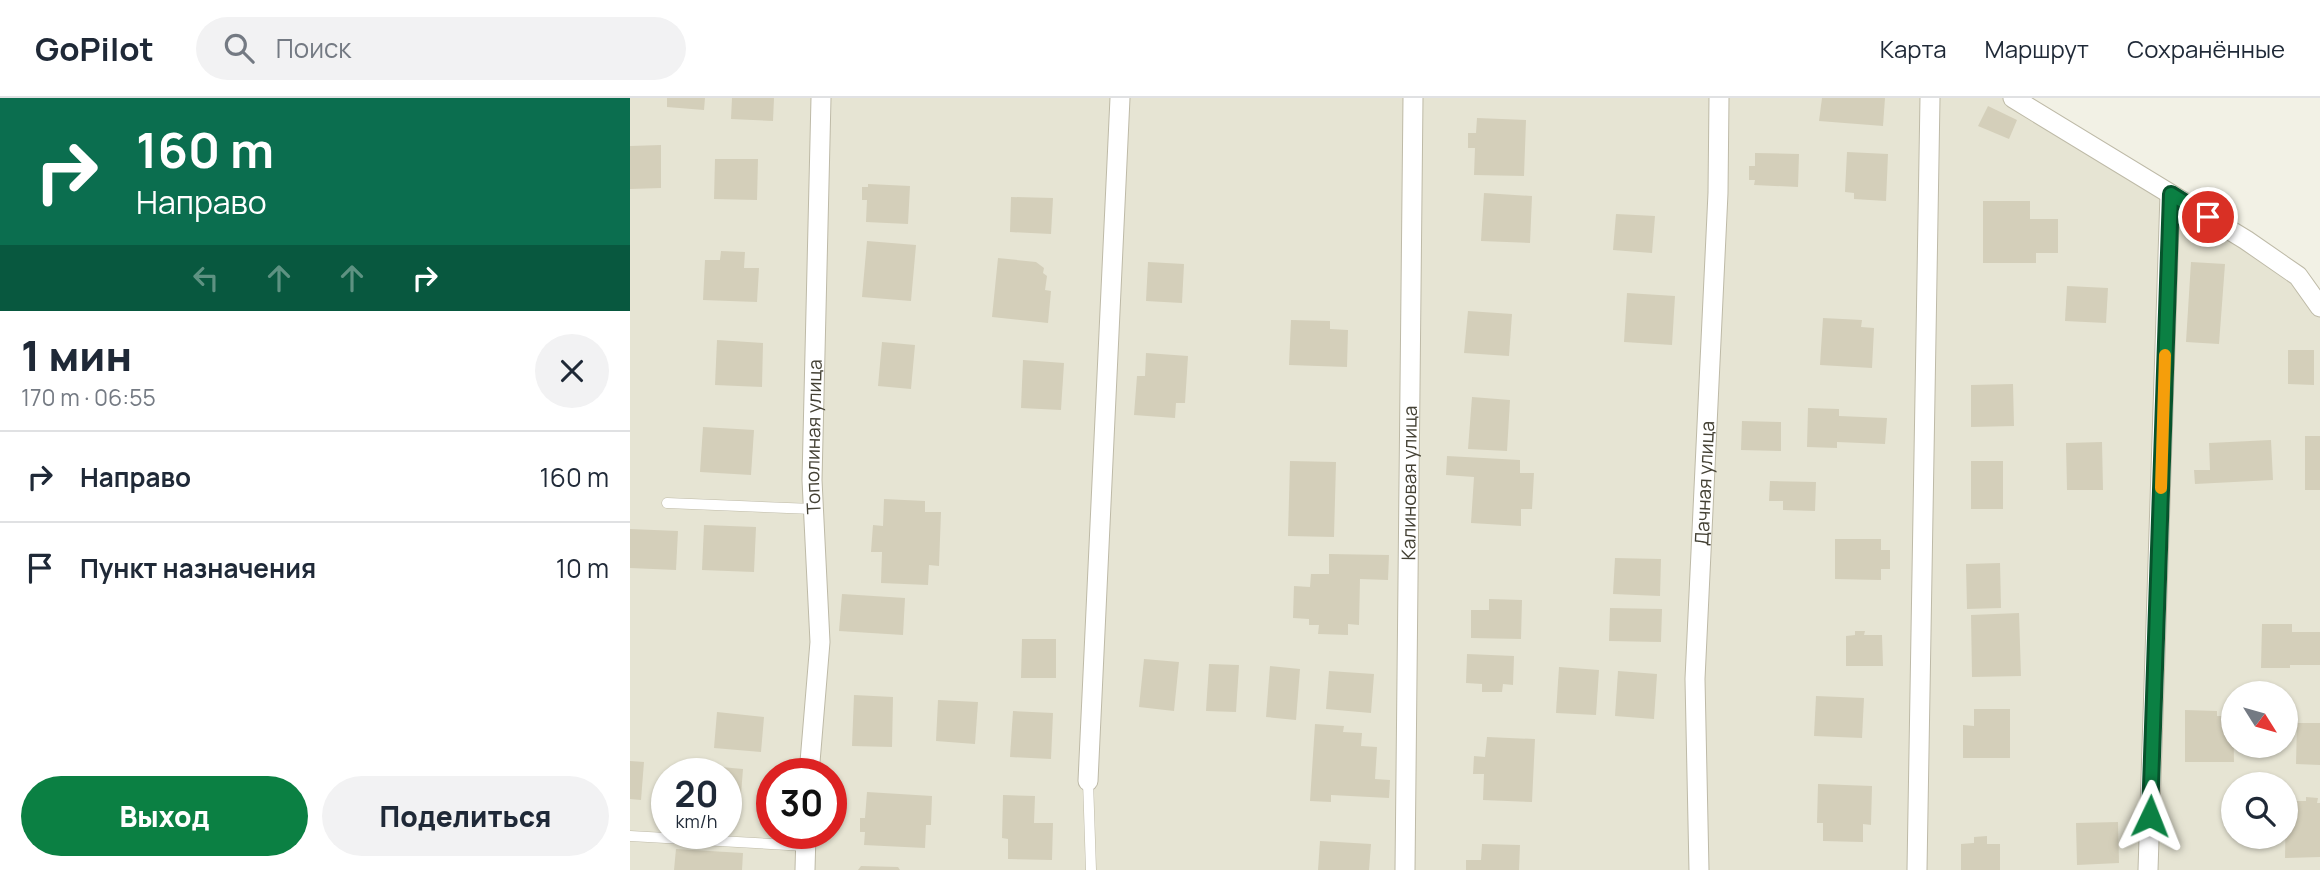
<!DOCTYPE html>
<html lang="ru">
<meta charset="utf-8">
<style>
:root{--surface:#fff;--page:#f2f2f3;--text:#1f2937;--muted:#747a83;--line:#e0e1e3;--accent:#0b8043}
body{margin:0;font-family:Manrope,sans-serif;background:var(--page);color:var(--text);height:100vh;display:flex;flex-direction:column;font-size:26px;white-space:nowrap}
*{box-sizing:border-box;margin:0}
p{font-size:23px;color:var(--muted)}
.icon{flex:none;width:38px;height:38px;fill:none;stroke:currentColor;stroke-width:2;stroke-linecap:round;stroke-linejoin:round}
.map{position:relative;flex:1;overflow:hidden}
.side{display:flex;flex-direction:column;background:var(--surface);width:630px}
.side>*{flex:none}
.guide{background:#0b6e4f;color:#fff;overflow:hidden}
.needle{width:46px;rotate:127deg}
.fabs{position:absolute;left:1591px;top:583px;display:grid;gap:14px}
.fabs a{display:grid;place-items:center;width:77px;height:77px;border-radius:50%;background:var(--surface);box-shadow:0 2px 5px #0004;font-size:35px}
.speed{position:absolute;left:21px;top:660px;display:flex;gap:14px;font-size:35px;font-weight:700;text-align:center}
.speed>*{display:grid;place-content:center;width:91px;height:91px;border-radius:50%;background:var(--surface);box-shadow:0 2px 5px #0004;line-height:1}
.speed small{font-size:18px;font-weight:400}
.speed .limit{border:10px solid #d22;background:#fff;color:#111}
.pin{position:absolute;display:grid;place-items:center;width:60px;height:60px;color:#fff;margin:-30px;border:4px solid #fff;border-radius:50%;box-shadow:0 2px 7px #0007}
.me{position:absolute;width:77px;margin:-38px;rotate:2deg;stroke-linejoin:round;filter:drop-shadow(0 0 5px #0008)}
.turn{display:flex;align-items:center;gap:24px;height:147px;padding:0 21px;font-size:32px}
.turn .icon{width:91px;height:91px;stroke-width:2.5}
.turn b{display:block;font-size:49px;line-height:60px}
.lanes{display:flex;align-items:center;height:66px;padding:0 21px;background:#0003;justify-content:center;gap:35px;direction:ltr}
.lanes .off{opacity:.35}
.round{display:grid;place-items:center;flex:none;width:74px;height:74px;border-radius:37px;background:var(--page)}
.overview{display:flex;align-items:center;justify-content:space-between;height:119px;padding:0 21px}
h1{font-size:42px;font-weight:800;line-height:52px}
.action{display:flex;gap:14px;margin-top:auto;padding:14px 21px}
.action a{flex:1;height:80px;border-radius:42px;background:var(--accent);color:#fff;font-size:28px;font-weight:800;line-height:80px;text-align:center}
.action a+a{background:var(--page);color:var(--text)}
ul{padding:0;list-style:none}
li{display:flex;align-items:center;gap:21px;height:91px;padding:0 21px;border-top:2px solid var(--line)}
li div{flex:1}
li b{display:block;font-size:26px}
li em{font-style:normal}
header{display:flex;align-items:center;gap:42px;box-sizing:border-box;height:98px;padding:0 35px;background:var(--surface);border-bottom:2px solid var(--line)}
header strong{font-size:33px}
nav{display:flex;gap:38px;margin-inline-start:auto;font-size:24px}
.search{width:490px;height:63px;background:var(--page);display:flex;align-items:center;gap:18px;box-sizing:border-box;padding:0 24px;border-radius:38px;color:var(--muted);font-size:26px}
main{display:flex;flex:1;min-height:0}
.map>svg:first-child{display:block}
.residential{fill:#e6e4d3;fill-rule:evenodd}
.building{fill:#d4cfba}
.lines{fill:none;stroke-linecap:round;stroke-linejoin:round}
.lane-casing{stroke:#bebaa7;stroke-width:11}
.street-casing{stroke:#bebaa7;stroke-width:21}
.lane{stroke:#fff;stroke-width:10}
.street{stroke:#fff;stroke-width:19}
.route-casing{stroke:#07532c;stroke-width:18}
.route{stroke:#0b8043;stroke-width:12}
.slow{stroke:#f59e0b;stroke-width:12}
.labels{text-anchor:middle;dominant-baseline:central;stroke-width:5;stroke-linejoin:round;paint-order:stroke}
.street-label{font-size:19px;fill:#444134;stroke:#fff}
</style>
<header>
<strong>GoPilot</strong>
<div class="search"><svg class="icon" aria-label="search" viewBox="0 0 24 24"><circle cx="10" cy="10" r="6"/><path d="M15 15l6 6"/></svg>Поиск</div>
<nav><a>Карта</a><a>Маршрут</a><a>Сохранённые</a></nav>
</header>
<main>
<section class="side">
<div class="guide">
<div class="turn"><svg class="icon" aria-label="right" viewBox="0 0 24 24"><path d="M7 20v-9h11M14 6l5 5-5 5"/></svg><div><b>160 m</b>Направо</div></div>
<div class="lanes"><svg class="icon off" aria-label="left" viewBox="0 0 24 24"><path d="M17 20v-9H6M10 6l-5 5 5 5"/></svg><svg class="icon off" aria-label="ahead" viewBox="0 0 24 24"><path d="M12 20V5M6 11l6-6 6 6"/></svg><svg class="icon off" aria-label="ahead" viewBox="0 0 24 24"><path d="M12 20V5M6 11l6-6 6 6"/></svg><svg class="icon" aria-label="right" viewBox="0 0 24 24"><path d="M7 20v-9h11M14 6l5 5-5 5"/></svg></div>
</div>
<div class="overview"><div><h1>1 мин</h1><p>170 m · 06:55</p></div><a class="round"><svg class="icon" aria-label="close" viewBox="0 0 24 24"><path d="M6 6l12 12M18 6L6 18"/></svg></a></div>
<ul>
<li><svg class="icon" aria-label="right" viewBox="0 0 24 24"><path d="M7 20v-9h11M14 6l5 5-5 5"/></svg><div><b>Направо</b></div><em>160 m</em></li>
<li><svg class="icon" aria-label="arrive" viewBox="0 0 24 24"><path d="M6 21V4h12l-3 4 3 4H6"/></svg><div><b>Пункт назначения</b></div><em>10 m</em></li>
</ul>
<div class="action"><a>Выход</a><a>Поделиться</a></div>
</section>
<div class="map">
<svg width="1690" height="772" viewBox="0 0 1690 772">
<rect width="100%" height="100%" fill="#f2f1e5"/>
<path class="residential" d="M0 0H1383L1616 142 1690 209V772H0ZM1603 595H1656V648H1603ZM37 676H96V735H37ZM142 676H201V735H142ZM1603 686H1656V738H1603Z"/>
<g class="building">
<path d="M37 0H75L74 12 37 9Z"/>
<path d="M102 0H144L143 23 101 21Z"/>
<path d="M1192 0H1255L1253 28 1189 23Z"/>
<path d="M1358 8 1387 22 1379 41 1348 28Z"/>
<path d="M847 20 896 22 894 78 844 77 845 50H838V35H846Z"/>
<path d="M31 47V90L0 91V48Z"/>
<path d="M1217 54 1258 56 1256 103 1224 101V95L1215 94Z"/>
<path d="M1125 55 1169 56 1168 89 1124 87 1125 82H1119V68H1125Z"/>
<path d="M85 61H128L127 102 84 101Z"/>
<path d="M238 86 280 88 278 126 236 124 237 102H232V89H238Z"/>
<path d="M854 95 902 98 900 145 851 143Z"/>
<path d="M381 99 423 100 421 136 380 134Z"/>
<path d="M1353 103H1400V121H1428V155H1406V165H1353Z"/>
<path d="M986 116 1025 118 1022 155 983 152Z"/>
<path d="M237 143 286 147 281 203 232 199Z"/>
<path d="M91 153 115 154 114 170H129L127 204 73 202 75 162H90Z"/>
<path d="M368 160 406 164 414 170 413 175 417 178 415 192 421 193 418 225 362 219Z"/>
<path d="M518 164 554 166 552 205 516 203Z"/>
<path d="M1561 164 1595 166 1589 246 1556 244Z"/>
<path d="M1437 188 1478 190 1476 225 1435 223Z"/>
<path d="M997 195 1045 198 1042 247 994 244Z"/>
<path d="M838 213 882 216 879 258 834 255Z"/>
<path d="M1193 220 1232 222 1231 229 1244 230 1242 270 1190 267Z"/>
<path d="M661 222 700 223V231L718 232 717 269 659 267Z"/>
<path d="M87 242 133 245 132 289 85 287Z"/>
<path d="M252 244 285 247 281 291 248 288Z"/>
<path d="M1658 252H1684V287L1658 286Z"/>
<path d="M516 255 558 258 555 305H546L545 320 504 317 507 278H515Z"/>
<path d="M393 262 434 265 431 312 391 310Z"/>
<path d="M1383 286 1384 328 1341 329V287Z"/>
<path d="M842 299 880 302 877 353 838 351Z"/>
<path d="M1178 310 1209 311V318L1257 320 1255 346 1207 344V350L1177 349Z"/>
<path d="M1112 323 1151 324V353L1111 352Z"/>
<path d="M73 329 124 332 121 377 70 374Z"/>
<rect x="1675" y="338" width="15" height="54"/>
<path d="M1641 342 1643 382 1565 386 1564 372H1580L1579 345Z"/>
<path d="M1472 344 1473 392H1437L1436 345Z"/>
<path d="M817 358 890 362V375H904L902 411H891V428L841 425 844 379 816 377Z"/>
<path d="M660 363 706 364 704 439 658 438Z"/>
<rect x="1341" y="363" width="32" height="48"/>
<path d="M1140 383 1186 384 1185 413 1153 412V403H1139Z"/>
<path d="M254 401 295 403V414H311L309 468 299 467 298 487 251 485 252 454H241L243 427 253 428Z"/>
<path d="M74 427 126 429 124 474 72 472Z"/>
<path d="M0 431 48 433 46 472 0 470Z"/>
<path d="M1205 441H1251V452H1260V471H1251V482L1205 481Z"/>
<path d="M699 456 759 457 758 482 730 481 729 527 718 526V537L688 536 689 527H679V521L663 520 664 488 680 489 681 476H699Z"/>
<path d="M985 460 1031 461 1030 498 983 496Z"/>
<path d="M1370 465 1371 510 1337 511 1336 466Z"/>
<path d="M212 496 275 500 273 537 209 533Z"/>
<path d="M859 501 892 502 891 541 841 540V512H859Z"/>
<path d="M980 510 1032 511 1031 544 979 543Z"/>
<path d="M1389 515 1391 578 1342 579 1341 517Z"/>
<path d="M1632 526H1662V534H1690V567H1660V570H1631Z"/>
<path d="M1225 533H1235L1234 537H1252L1253 568H1216V538L1225 537Z"/>
<path d="M392 541H426V580H391Z"/>
<path d="M837 556 884 558 883 587 873 586 872 594H852V586L836 585Z"/>
<path d="M514 561 549 564 544 613 509 609Z"/>
<path d="M579 566 609 567 606 614 576 613Z"/>
<path d="M640 568 670 571 666 622 636 619Z"/>
<path d="M929 569 969 572 966 617 926 615Z"/>
<path d="M699 573 744 576 741 615 696 611Z"/>
<path d="M988 573 1027 576 1024 621 985 618Z"/>
<path d="M224 597 263 599 262 649 222 648Z"/>
<path d="M1186 598 1234 600 1232 640 1184 638Z"/>
<path d="M308 602 348 604 345 646 306 643Z"/>
<path d="M1344 611H1380V660H1333V627L1344 628Z"/>
<path d="M1555 612 1587 613V618H1603L1604 664H1555Z"/>
<path d="M383 613 423 615 421 661 380 659Z"/>
<path d="M87 614 134 619 131 654 84 650Z"/>
<path d="M1667 625H1690V667L1666 666Z"/>
<path d="M685 626 714 628 713 634 732 635 731 648 747 649 745 681 760 682 759 700 701 697V704L680 703Z"/>
<path d="M857 639 905 641 902 704 853 702 854 676H843L844 658 855 659Z"/>
<path d="M0 663 14 664 11 702 0 701Z"/>
<path d="M58 666 113 671 110 709 96 708V676H58Z"/>
<path d="M1188 686 1242 688 1241 727 1233 726V744L1193 743V725H1187Z"/>
<path d="M237 694 302 698 301 727H296L295 750 234 747 235 734H230V720H235Z"/>
<path d="M373 697 405 698 404 725H423L422 762 378 761V741L372 740Z"/>
<path d="M1676 699 1688 700 1687 705H1690V759L1655 760 1656 703H1676Z"/>
<path d="M1488 724 1489 765 1447 767 1446 725Z"/>
<path d="M1357 738V746H1370V772H1331V746L1344 745V739Z"/>
<path d="M690 743 741 746 739 772H688Z"/>
<path d="M852 746 890 747 889 772H836V762H851Z"/>
<path d="M46 751 113 755 112 772H44Z"/>
<path d="M231 768 268 769 270 772H228Z"/>
</g>
<g class="lines">
<defs>
<g id="lane">
<path d="M37 405 183 411"/>
<path d="M458 683 461 772"/>
<path d="M0 738 176 748"/>
</g>
<g id="street">
<path d="M1383 0 1616 142 1668 178 1690 209"/>
<path id="s1" d="M179 676 190 544 182 382 191 0"/>
<path d="M458 683 490 0"/>
<path d="M175 772 176 735"/>
<path id="s2" d="M775 772 783 0"/>
<path id="s3" d="M1069 772 1065 581 1088 95 1089 0"/>
<path d="M1287 772 1300 0"/>
<path d="M1518 772 1540 96"/>
</g>
</defs>
<use href="#lane" class="lane-casing"/>
<use href="#street" class="street-casing"/>
<use href="#lane" class="lane"/>
<use href="#street" class="street"/>
</g>
<g class="lines">
<defs>
<path id="route" d="M1520 718 1541 96 1578 119"/>
</defs>
<use href="#route" class="route-casing"/>
<use href="#route" class="route"/>
<path class="slow" d="M1531 390 1535 257"/>
</g>
<g class="labels">
<g class="street-label">
<text stroke="none"><textPath href="#s1" startOffset="338">Тополиная улица</textPath></text>
<text stroke="none"><textPath href="#s2" startOffset="387">Калиновая улица</textPath></text>
<text stroke="none"><textPath href="#s3" startOffset="387">Дачная улица</textPath></text>
</g>
</g>
</svg>
<div class="fabs">
<a><svg class="needle" viewBox="-14 -14 28 28"><path d="M0-13l5 13h-10z" fill="#e53935"/><path d="M0 13l5-13h-10z" fill="#747a83"/></svg></a>
<a><svg class="icon" aria-label="search" viewBox="0 0 24 24"><circle cx="10" cy="10" r="6"/><path d="M15 15l6 6"/></svg></a>
</div>
<div class="speed"><div>20<small>km/h</small></div><div class="limit">30</div></div>
<div class="pin" style="left:1578px;top:119px;background:#d93025"><svg class="icon" aria-label="arrive" viewBox="0 0 24 24"><path d="M6 21V4h12l-3 4 3 4H6"/></svg></div>
<svg class="me" style="left:1520px;top:718px" viewBox="-20 -20 40 40"><path d="M0-17L14 15 0 8-14 15z" fill="#0b8043" stroke="#fff" stroke-width="4"/></svg>
</div>
</main>
